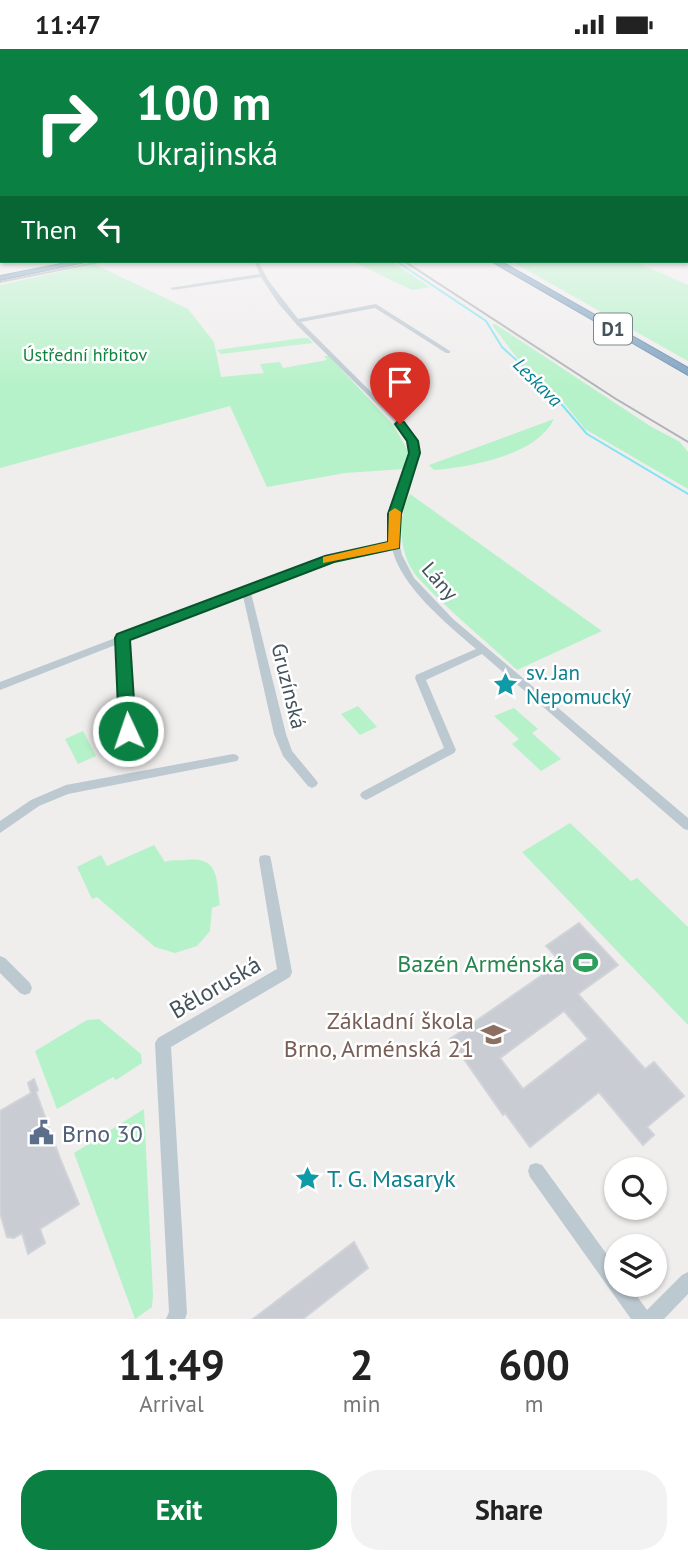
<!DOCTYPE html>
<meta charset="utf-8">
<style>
:root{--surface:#fff;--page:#f2f2f2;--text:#222;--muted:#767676;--accent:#0b8043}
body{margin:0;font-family:"PT Sans",sans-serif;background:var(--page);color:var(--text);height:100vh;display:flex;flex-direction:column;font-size:26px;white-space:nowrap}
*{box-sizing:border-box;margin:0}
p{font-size:23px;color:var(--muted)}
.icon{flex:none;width:38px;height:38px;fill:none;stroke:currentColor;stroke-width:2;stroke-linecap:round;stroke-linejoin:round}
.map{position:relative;height:1270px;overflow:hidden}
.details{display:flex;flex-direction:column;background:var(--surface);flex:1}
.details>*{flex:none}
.banner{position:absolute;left:0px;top:0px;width:690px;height:214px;box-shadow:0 2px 5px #0004;background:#0b8043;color:#fff;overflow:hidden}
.tools{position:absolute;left:604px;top:1108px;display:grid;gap:14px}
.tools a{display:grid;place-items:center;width:63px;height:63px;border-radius:50%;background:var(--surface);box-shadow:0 2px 5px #0004;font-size:35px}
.pin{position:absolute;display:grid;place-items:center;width:60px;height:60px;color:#fff;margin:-72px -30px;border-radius:50% 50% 50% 0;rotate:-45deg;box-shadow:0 0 7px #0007}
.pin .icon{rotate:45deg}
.me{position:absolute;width:77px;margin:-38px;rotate:357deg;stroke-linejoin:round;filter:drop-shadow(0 0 5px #0008)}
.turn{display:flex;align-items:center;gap:24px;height:147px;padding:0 21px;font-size:32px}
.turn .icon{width:91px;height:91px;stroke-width:2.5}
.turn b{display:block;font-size:49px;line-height:60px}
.then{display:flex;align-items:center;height:66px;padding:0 21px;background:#0003;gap:14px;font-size:26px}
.eta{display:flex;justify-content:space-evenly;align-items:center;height:119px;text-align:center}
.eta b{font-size:42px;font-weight:700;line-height:49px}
.cta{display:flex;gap:14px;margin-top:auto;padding:14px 21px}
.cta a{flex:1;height:80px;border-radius:28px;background:var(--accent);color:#fff;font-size:28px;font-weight:700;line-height:80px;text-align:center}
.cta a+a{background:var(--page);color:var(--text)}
.status{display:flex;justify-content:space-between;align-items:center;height:49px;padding:0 35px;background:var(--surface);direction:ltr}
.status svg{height:19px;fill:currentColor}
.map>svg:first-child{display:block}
.green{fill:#b6f2c9}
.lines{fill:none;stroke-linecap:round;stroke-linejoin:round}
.stream{stroke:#7fe4f3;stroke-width:2}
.building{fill:#c9ccd2;stroke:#d0d4d9;stroke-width:2;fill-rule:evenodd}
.highway-casing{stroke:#6b8fad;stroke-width:2}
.minor{fill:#bcc9d1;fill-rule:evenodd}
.highway{fill:#80a4c1;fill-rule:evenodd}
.tram{stroke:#aeb3b8;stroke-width:2}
.rail{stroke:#aeb3b8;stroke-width:2}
.route{fill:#0b8043;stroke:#07532c;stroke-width:2}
.slow{fill:#f59e0b}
.labels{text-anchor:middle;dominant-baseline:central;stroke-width:5;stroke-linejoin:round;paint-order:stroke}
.far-park-label{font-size:18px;fill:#0f8340;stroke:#fff}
.shield{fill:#fff;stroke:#7c868d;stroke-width:2}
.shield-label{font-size:19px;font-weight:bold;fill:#44525c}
.far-water-label{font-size:19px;font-style:italic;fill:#037f93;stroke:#fff}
.street-label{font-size:21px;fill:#44525c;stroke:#fff}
.culture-label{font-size:21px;fill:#0d838f;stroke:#fff;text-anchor:start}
.near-leisure-label{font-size:24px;fill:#27864d;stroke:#fff;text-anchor:end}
.near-street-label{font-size:24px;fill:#44525c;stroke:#fff}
.near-education-label{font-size:24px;fill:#785e54;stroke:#fff;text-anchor:end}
.near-service-label{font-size:24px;fill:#4e5e75;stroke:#fff;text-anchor:start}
.near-culture-label{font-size:24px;fill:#0d838f;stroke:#fff;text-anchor:start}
</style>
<div class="status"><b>11:47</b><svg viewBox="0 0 49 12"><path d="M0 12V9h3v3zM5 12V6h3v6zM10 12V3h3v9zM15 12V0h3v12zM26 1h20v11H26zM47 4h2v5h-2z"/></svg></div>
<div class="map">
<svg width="688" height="1270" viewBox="0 0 688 1270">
<rect width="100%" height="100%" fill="#f0eded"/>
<g class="green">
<path d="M352 212H390L430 238 412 241Z"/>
<path d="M511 212H633L688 236V312Z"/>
<path d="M94 215 188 260 214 293 221 328 264 324 260 315 280 313 283 319 327 311 324 307H329L394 377 410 406 405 420 345 424 267 438 230 357 0 419V236Z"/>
<path d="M495 275 650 377 680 393 688 403V440L585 380 559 348 518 310 492 276Z"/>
<path d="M302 289H308L313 294 221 305 217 301Z"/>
<path d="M554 370C537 406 471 418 434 421L429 416Z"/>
<path d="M410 445 602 582 517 621C485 591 449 562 419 530 399 509 396 469 410 445Z"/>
<path d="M358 657 377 678 360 686 341 665Z"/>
<path d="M514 659 538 680 532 684 561 710 541 722 512 695 519 690 494 667Z"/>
<path d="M83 682 96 707 78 715 65 690Z"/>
<path d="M570 774 631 832 637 829 688 878V976L522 803Z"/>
<path d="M154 796 165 813C173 810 178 812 186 811 220 807 216 831 220 856L212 859 210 882 197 897 175 904 155 898 97 848 92 850 77 818 101 806 107 817Z"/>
<path d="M99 970 141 1005 142 1014 116 1031 113 1028 57 1060 35 1002 87 971Z"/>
<path d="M144 1060 153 1246 152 1258 135 1270 74 1104Z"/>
</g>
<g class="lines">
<path class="stream" d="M396 212 486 272 502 298 551 343 587 385 688 445"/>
</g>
<g class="building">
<path d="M579 874 618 916 578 945 645 1020 654 1013 684 1047 647 1078 654 1086 643 1096 599 1043 530 1098 505 1064 503 1066 450 990 561 913 546 897ZM564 962 588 990 523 1040 500 1009Z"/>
<path d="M34 1030 38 1041 36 1043 61 1112 79 1155 40 1180 45 1194 28 1205 22 1184 14 1189 7 1188 0 1164V1062L31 1044 28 1034Z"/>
<path d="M354 1193 368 1219 303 1270H253Z"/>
</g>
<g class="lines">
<defs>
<g id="highway">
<path d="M76 212H90L0 231V227Z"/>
<path d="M491 212H500L688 319V326Z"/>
</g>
</defs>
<use href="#highway" class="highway-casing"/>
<g class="minor">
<rect x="0" y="175" width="2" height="2"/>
<path d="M254 212H258L268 231 298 270 376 255 450 302V304H446L375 259 301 273 402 374 417 392 419 404 399 465 397 484 402 506 414 529 453 570 688 769V781L684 780 482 605 426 631 456 701 454 704 370 749 366 751 362 749 360 746 362 743 444 699 415 629 416 626 476 600C447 575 400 537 392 499L333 512 251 544 286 685 292 702 316 731 318 734 316 737 312 739 308 737 283 707 274 685 243 547 128 591 134 682 132 685H124L122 682 118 595 0 641V633L327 508 391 494 389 484 391 465 411 404 409 392 398 376 297 276 278 254 261 228 173 241 170 239 260 225Z"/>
<path d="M233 705 237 706 239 709 237 712 68 745 39 757 0 784V772L31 751 66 736Z"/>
<path d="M265 806 270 807 271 811 292 923 290 928 171 998 187 1264 185 1270H166L169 1263 155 994 158 989 277 920 259 811 260 807Z"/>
<path d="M0 907 5 909 30 934 32 939 30 944 25 946 20 944 0 924Z"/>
<path d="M536 1114 542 1116 616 1218V1236H629L647 1261 682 1226 688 1223V1245L664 1270H631L530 1128 528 1122 530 1116Z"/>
</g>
<use href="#highway" class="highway"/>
<path class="tram" d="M0 233 104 212"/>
<path class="rail" d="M404 212 616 350 688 393"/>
</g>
<linearGradient id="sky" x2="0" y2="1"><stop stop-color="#7ec7ec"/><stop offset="0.47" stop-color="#f8f7f7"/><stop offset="1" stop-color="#f8f7f7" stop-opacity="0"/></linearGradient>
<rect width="688" height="337" fill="url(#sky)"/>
<path class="route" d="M397 373H404L418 392 420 404 401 465 399 499 334 513 130 591 136 682 128 688 122 686 119 682 115 589 117 585 325 507 388 493V465L409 404 407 392 395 375Z"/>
<path class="slow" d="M395 459 401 463 399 499 323 514V508L388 493 389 463Z"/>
<defs>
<symbol id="sight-bare" viewBox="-9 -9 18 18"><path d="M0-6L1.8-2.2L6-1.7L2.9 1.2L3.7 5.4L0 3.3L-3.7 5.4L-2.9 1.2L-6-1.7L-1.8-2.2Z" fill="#0f9aa8" stroke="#fff" stroke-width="2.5" paint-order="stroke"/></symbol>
<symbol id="stadium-bare" viewBox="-9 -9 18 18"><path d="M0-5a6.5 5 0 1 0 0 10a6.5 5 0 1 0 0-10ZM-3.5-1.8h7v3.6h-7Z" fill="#2e9e5b" stroke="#fff" stroke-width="2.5" paint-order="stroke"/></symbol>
<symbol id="school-bare" viewBox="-9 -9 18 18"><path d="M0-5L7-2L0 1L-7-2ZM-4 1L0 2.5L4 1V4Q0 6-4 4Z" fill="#8d6e63" stroke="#fff" stroke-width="2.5" paint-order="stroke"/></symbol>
<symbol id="civic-bare" viewBox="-9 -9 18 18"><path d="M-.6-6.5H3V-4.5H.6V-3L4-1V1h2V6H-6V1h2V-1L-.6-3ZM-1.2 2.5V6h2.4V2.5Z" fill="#5c6f8a" stroke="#fff" stroke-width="2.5" paint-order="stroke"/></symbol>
</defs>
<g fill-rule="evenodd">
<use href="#sight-bare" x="488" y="618" width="35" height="35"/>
<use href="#stadium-bare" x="568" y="896" width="35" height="35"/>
<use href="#school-bare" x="476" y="968" width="35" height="35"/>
<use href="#civic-bare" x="24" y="1066" width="35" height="35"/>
<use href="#sight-bare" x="290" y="1112" width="35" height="35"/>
</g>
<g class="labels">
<g class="far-park-label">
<text x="85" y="305">Ústřední hřbitov</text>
</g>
<rect class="shield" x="594" y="264.5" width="38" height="31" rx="5"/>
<g class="shield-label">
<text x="613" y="280">D1</text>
</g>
<g class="far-water-label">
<text transform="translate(538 333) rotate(45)">Leskava</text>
</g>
<g class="street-label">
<text transform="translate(440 532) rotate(49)">Lány</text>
<text transform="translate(289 637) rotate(76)">Gruzínská</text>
</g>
<g class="culture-label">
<text x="526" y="623">sv. Jan<tspan x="526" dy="24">Nepomucký</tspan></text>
</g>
<g class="near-leisure-label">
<text x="565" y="914">Bazén Arménská</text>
</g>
<g class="near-street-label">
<text transform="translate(215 938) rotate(-30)">Běloruská</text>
</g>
<g class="near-education-label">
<text x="474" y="971">Základní škola<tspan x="474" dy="28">Brno, Arménská 21</tspan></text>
</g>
<g class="near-service-label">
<text x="62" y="1084">Brno 30</text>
</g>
<g class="near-culture-label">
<text x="327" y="1129">T. G. Masaryk</text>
</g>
</g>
</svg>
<div class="tools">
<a><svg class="icon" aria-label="search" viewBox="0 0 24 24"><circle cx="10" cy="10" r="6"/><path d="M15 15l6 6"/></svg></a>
<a><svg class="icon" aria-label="layers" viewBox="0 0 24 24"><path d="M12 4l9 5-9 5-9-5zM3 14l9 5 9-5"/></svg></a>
</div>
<div class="pin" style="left:400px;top:375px;background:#d93025"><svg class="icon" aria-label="arrive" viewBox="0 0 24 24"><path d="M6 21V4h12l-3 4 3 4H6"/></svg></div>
<svg class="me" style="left:128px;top:682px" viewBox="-20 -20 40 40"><circle r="17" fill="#0b8043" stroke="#fff" stroke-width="3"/><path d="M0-11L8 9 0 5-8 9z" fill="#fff"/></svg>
<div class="banner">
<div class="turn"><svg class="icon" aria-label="right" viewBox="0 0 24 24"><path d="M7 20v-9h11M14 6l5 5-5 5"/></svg><div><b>100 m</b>Ukrajinská</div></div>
<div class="then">Then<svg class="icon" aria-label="left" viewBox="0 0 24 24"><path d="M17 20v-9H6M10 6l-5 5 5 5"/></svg></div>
</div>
</div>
<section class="details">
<div class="eta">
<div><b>11:49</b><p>Arrival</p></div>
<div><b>2</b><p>min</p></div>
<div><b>600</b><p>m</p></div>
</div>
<div class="cta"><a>Exit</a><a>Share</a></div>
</section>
